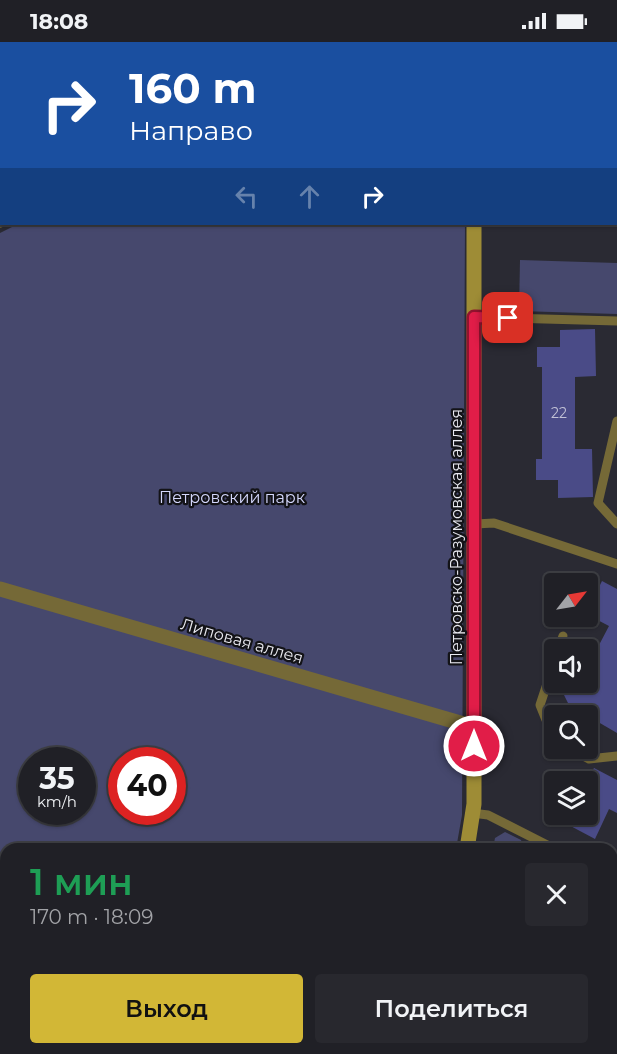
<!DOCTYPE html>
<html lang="ru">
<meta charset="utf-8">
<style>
:root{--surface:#202026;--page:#28282e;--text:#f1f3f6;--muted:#a2a3a7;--line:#3d3e43;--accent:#d2b736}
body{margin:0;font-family:Montserrat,sans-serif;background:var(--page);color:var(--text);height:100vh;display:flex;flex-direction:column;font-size:22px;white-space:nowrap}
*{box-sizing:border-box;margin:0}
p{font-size:20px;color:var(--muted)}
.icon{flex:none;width:33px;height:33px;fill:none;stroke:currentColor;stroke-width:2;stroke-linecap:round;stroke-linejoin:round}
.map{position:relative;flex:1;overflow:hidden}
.side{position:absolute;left:0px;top:801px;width:618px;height:212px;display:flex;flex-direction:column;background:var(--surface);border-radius:18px 18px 0 0;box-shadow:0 2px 4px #0004,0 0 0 2px var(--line)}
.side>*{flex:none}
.banner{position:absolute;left:0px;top:0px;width:618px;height:183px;box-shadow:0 2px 4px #0004,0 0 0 2px var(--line);background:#1a4fa0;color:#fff;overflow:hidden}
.needle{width:39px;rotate:59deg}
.tools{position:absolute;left:544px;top:531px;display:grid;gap:12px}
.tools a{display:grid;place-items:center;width:54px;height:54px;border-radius:6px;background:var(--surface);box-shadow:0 2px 4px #0004,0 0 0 2px var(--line);font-size:30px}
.speed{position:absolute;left:18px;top:705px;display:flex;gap:12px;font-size:30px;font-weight:700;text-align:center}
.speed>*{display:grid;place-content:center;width:78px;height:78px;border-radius:50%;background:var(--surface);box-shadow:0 2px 4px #0004,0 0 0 2px var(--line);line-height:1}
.speed small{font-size:15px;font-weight:400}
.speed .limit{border:9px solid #d22;background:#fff;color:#111}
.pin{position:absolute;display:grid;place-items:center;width:51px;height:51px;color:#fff;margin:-26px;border-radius:12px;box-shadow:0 3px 9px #0006}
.me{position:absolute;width:66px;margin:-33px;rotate:0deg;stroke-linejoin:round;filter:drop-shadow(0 0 4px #0008)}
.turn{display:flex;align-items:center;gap:21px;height:126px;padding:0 30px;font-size:27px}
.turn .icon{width:78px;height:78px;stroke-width:2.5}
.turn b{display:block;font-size:42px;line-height:51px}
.lanes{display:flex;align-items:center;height:57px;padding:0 30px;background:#0003;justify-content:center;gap:30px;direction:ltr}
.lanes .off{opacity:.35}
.round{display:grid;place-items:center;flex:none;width:63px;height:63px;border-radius:6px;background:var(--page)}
.overview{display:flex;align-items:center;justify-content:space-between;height:102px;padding:0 30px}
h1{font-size:36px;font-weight:600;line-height:45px;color:#1e9e55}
.cta{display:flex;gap:12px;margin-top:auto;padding:12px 30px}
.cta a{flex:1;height:69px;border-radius:6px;background:var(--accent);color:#111;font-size:24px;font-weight:600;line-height:69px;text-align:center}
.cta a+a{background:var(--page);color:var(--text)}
.status{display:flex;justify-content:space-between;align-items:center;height:42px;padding:0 30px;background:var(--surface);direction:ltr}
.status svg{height:16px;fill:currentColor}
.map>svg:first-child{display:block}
.green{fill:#46486d;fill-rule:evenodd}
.building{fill:#4a4b87}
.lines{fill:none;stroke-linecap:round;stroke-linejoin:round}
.lane{stroke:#756937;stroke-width:9}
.street{stroke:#756937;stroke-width:15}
.secondary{stroke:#9e8c36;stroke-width:15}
.route-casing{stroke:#92132f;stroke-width:15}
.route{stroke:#e11d48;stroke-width:10}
.labels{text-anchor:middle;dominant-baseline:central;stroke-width:4.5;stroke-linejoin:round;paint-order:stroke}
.number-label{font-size:14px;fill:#c2c2d6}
.park-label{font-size:16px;fill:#d5d8fd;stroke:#131317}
.street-label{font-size:16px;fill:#eaeaf1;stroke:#131317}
</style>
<div class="status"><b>18:08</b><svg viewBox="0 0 49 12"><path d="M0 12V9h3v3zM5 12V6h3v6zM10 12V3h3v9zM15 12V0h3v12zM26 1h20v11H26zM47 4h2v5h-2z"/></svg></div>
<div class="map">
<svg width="617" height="1012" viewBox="0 0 617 1012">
<rect width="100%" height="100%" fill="#2a2a33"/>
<g class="green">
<path d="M342 0H463V1H339Z"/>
<path d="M18 182H465L462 773 456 807H6V1006L366 1007 363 1012H0V191ZM32 718H82V770H32ZM122 718H172V770H122Z"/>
<path d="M520 218 617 221V272L519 269Z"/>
<path d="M505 790 521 798 524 807H493L495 796Z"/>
<path d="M617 868V1002L612 1012H606L603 1007 612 1006V869Z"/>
<path d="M534 1007H568L575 1011 533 1012Z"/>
</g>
<g class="building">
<path d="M595 287 596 334 575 335V407H592L593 455 558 456V438H536V417H542V325H537V305H560V288Z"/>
<path d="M588 536 600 543 602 539 617 547V691L569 663 564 653 573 651 579 640H588V624L609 584 588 573Z"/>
<path d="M594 726 617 738V771L609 767 595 797 548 772H588V737Z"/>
</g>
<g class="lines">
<g class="lane">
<path d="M55 2 58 0"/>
<path d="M474 275 617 279"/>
<path d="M617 379 598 461 617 482"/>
<path d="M475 482 494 481 617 522"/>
<path d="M558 608 563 594"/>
<path d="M555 618 540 663 555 700"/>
<path d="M569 706 589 717 617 714"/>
<path d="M472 771 488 773 555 807"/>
<path d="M612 832 617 823"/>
<path d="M522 1012 524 1006"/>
</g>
<path class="street" d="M0 547 474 685"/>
<g class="secondary">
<path d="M472 0V2"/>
<path d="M316 2 319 0"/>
<path d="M0 178 2 177"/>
<path d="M467 807 474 762V182"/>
<path d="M379 1012 383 1006"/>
</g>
</g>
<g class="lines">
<defs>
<path id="route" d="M474 704V275L508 276"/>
</defs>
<use href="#route" class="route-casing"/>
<use href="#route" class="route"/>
</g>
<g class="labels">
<g class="number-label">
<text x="559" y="371">22</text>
</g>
<g class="park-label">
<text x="232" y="455">Петровский парк</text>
</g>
<g class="street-label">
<text transform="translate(456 495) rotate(-90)">Петровско-Разумовская аллея</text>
<text transform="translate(242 599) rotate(16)">Липовая аллея</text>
</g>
</g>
</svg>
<div class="tools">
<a><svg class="needle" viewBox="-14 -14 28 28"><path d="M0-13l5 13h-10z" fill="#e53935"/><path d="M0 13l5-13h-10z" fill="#a2a3a7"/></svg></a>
<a><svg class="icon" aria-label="sound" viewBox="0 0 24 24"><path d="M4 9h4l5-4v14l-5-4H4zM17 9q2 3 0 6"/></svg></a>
<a><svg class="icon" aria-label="search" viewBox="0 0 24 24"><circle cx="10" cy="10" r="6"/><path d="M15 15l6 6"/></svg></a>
<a><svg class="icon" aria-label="layers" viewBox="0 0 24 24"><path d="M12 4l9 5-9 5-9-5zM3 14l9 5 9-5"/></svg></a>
</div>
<div class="speed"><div>35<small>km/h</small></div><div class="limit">40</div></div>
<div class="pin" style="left:508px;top:276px;background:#d93025"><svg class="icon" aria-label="arrive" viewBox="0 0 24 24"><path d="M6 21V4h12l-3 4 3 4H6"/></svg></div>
<svg class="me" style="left:474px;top:704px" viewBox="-20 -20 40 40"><circle r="17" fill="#e11d48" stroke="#fff" stroke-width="3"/><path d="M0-11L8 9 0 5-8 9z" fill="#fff"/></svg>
<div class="banner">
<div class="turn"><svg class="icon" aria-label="right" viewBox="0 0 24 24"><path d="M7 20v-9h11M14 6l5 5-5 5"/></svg><div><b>160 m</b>Направо</div></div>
<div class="lanes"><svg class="icon off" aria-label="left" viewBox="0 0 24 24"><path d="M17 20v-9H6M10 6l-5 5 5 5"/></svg><svg class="icon off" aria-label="ahead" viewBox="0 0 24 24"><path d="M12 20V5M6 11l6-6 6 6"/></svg><svg class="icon" aria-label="right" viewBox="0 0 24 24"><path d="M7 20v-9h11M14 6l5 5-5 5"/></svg></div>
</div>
<section class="side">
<div class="overview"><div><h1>1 мин</h1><p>170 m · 18:09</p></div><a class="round"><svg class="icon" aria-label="close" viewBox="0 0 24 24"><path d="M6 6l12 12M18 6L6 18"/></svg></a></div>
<div class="cta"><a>Выход</a><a>Поделиться</a></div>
</section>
</div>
